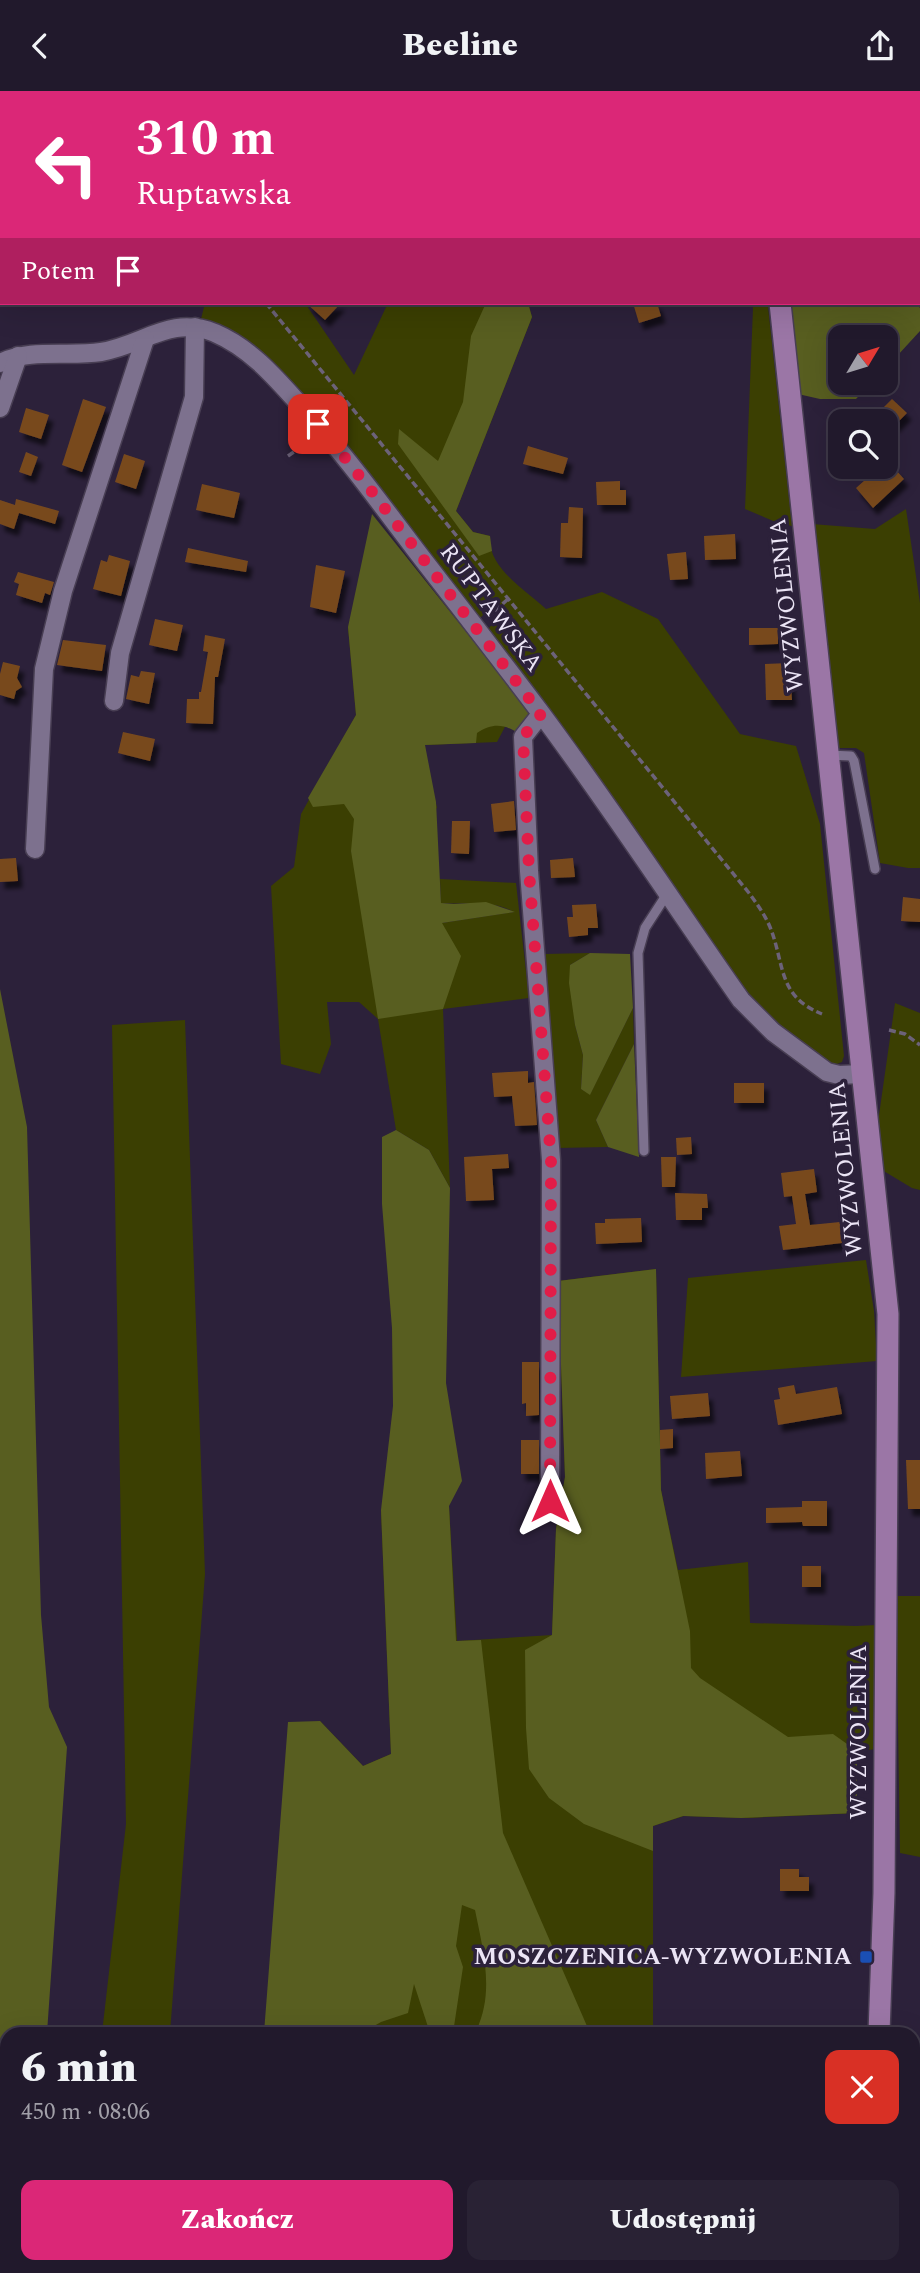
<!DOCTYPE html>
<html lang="pl">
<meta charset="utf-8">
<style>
:root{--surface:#21192c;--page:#292234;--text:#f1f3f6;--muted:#a2a0a9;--line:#3e3848;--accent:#db2777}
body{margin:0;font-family:Spectral,serif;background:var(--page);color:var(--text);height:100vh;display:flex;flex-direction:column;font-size:26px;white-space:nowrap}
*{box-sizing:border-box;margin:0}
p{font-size:23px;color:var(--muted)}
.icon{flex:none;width:38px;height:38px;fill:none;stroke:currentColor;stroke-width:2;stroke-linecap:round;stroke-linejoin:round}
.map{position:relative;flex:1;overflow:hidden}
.side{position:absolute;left:0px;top:1936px;width:920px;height:247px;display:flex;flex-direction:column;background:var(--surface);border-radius:21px 21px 0 0;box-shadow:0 7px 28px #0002,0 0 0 2px var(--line)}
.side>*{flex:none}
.top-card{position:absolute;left:0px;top:0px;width:920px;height:214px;box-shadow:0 7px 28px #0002,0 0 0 2px var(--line);background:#db2777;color:#fff;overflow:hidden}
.needle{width:46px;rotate:52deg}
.fabs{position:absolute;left:828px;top:234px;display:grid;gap:14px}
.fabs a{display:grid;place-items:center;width:70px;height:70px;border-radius:14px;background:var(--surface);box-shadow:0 7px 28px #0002,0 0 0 2px var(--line);font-size:35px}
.pin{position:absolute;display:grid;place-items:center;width:60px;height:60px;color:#fff;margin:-30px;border-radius:14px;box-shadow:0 4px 10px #0006}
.me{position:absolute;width:77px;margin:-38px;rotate:0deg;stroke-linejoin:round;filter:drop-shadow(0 0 5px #0008)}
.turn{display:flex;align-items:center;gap:24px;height:147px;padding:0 21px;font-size:32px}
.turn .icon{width:91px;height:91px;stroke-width:2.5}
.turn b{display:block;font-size:49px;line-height:60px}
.then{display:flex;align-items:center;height:66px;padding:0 21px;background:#0003;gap:14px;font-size:26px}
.round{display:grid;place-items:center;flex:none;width:74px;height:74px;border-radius:14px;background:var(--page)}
.headline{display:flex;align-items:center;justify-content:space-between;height:119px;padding:0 21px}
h1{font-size:42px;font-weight:800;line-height:52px}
.action{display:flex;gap:14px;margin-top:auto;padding:14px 21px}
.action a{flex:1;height:80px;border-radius:14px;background:var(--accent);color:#fff;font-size:28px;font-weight:800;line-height:80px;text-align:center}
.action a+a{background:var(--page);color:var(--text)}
header{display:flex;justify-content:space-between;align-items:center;height:91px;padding:0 21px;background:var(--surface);font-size:32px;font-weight:800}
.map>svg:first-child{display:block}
.green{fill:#3b3f02}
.forest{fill:#585e20}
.building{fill:#784a1f;filter:url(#shadow)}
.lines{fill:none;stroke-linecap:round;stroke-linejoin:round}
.lane-casing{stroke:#483e53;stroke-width:12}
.street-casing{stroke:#483e53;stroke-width:21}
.secondary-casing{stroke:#483e53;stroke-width:24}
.path{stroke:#6c6279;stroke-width:3.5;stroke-dasharray:7 3.5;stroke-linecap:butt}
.lane{stroke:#7d718e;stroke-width:9}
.street{stroke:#7d718e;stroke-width:18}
.secondary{stroke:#9b76a6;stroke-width:21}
.route{stroke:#e11d48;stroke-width:12;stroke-dasharray:0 21.6}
.transit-dot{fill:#1a4fb4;stroke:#2c213a;stroke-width:2.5}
.labels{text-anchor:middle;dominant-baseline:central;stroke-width:7;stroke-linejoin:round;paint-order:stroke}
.street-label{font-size:24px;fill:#ebe4f5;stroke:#2c213a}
.poi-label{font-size:24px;font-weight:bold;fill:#ebe4f5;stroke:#2c213a;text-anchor:end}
</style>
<header><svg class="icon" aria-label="back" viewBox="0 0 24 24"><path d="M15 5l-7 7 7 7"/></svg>Beeline<svg class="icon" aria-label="share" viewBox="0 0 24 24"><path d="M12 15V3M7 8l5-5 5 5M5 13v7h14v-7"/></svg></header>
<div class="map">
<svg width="920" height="2182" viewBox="0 0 920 2182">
<defs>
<filter id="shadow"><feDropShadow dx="4.5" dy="7" stdDeviation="2" flood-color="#0009"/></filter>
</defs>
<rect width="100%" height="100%" fill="#2c213a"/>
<g class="green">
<path d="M205 212H305L354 284 388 212H528L532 226 456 420 473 441 490 445C487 477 526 499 546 518L602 501 658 528 740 643 796 655 820 733 844 965 842 971 837 973 823 970 767 927 747 907 485 542 504 519 497 510 478 529 220 235 201 228Z"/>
<path d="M751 212H762L768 216 792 435 778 432 745 418 753 217Z"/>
<path d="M906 418 920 512V777H908L880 772 864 662 856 657H837L812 433 875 438Z"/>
<path d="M348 536 517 613 497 651 425 654 426 669 437 717 351 761 442 832 514 821C491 808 466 814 441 812L440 788 516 792 529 907 443 918 450 1097 429 1059 396 1039 378 928 359 911H327L331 953 320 983 281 973 271 795 294 776 301 723 356 624Z"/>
<path d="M590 862 570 874 575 934 583 964 581 998 590 1003 633 917 634 953 596 1029 608 1056 557 1057 545 863Z"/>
<path d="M895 912 920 922V1099L912 1097 872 1073Z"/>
<path d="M185 929 205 1483 170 1942H102L126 1733 112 934Z"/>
<path d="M866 1169 874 1220 877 1270 681 1286 688 1187Z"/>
<path d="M656 1178 661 1399 678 1479 748 1471 750 1532 856 1535 876 1534 875 1658 857 1661V1722L748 1727 684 1725 653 1735V1942H266L320 1630 363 1675 391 1663 381 1419 449 1415 457 1550 552 1544 556 1438 565 1386 558 1190Z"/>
<path d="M896 1505H920V1766L900 1762Z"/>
<path d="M80 2175H208L207 2182H78Z"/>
<path d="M247 2175H314V2182H246Z"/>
<path d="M492 2175H758V2182H503Z"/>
</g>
<g class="forest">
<path d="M486 212H528L532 226 456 420 473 441 490 445 492 460 479 465 398 353 399 338 438 370 463 311 471 245Z"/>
<path d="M788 212H916L920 217V240L886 277V247H840V292H871L856 308H820L798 303Z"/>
<path d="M372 423 531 622 518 642C504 633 492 632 477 642L476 652 425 654 436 711 441 812 454 813 486 811 515 821 442 832 461 865 443 918 378 928 351 760 354 728 344 713 313 716 308 707 356 624 348 536Z"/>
<path d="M590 862 630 863 633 917 590 1004 581 998 583 964 575 934 569 892 570 874Z"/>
<path d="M0 898 27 1036 41 1524 49 1616 67 1656 47 1942H7V1986L0 1982Z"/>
<path d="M634 953 639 1066 608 1056 596 1029Z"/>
<path d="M396 1039 429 1059 450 1097 446 1292 462 1390 449 1415 456 1550 481 1549 503 1742 590 1942H488L476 1940C495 1901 483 1859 475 1819L462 1814 456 1855 463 1876 453 1942H430L414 1893 408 1922 381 1931 362 1942H264L288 1631 320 1630 363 1675 391 1663 381 1419 393 1315 392 1237 382 1113V1046Z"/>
<path d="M656 1178 661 1399 690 1540 691 1577 700 1587 788 1646 833 1643 857 1660V1722L741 1727 683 1725 653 1735V1760L584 1733 549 1707 529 1678 526 1637 525 1559 552 1544 556 1438 565 1386 558 1190Z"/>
<path d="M0 2010 7 2015V2175H80L78 2182H0Z"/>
<path d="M531 2175H605L604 2182H531Z"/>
</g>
<g class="building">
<path d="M306 212H341L325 229Z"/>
<path d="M633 212H657L661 225 639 232Z"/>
<path d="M83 308 106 316 82 381 62 374Z"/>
<path d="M892 308 907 322 894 335 890 331H869Z"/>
<path d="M26 317 49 324 41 348 19 341Z"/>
<path d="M528 355 568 367 563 383 523 373Z"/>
<path d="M26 361 38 366 31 385 19 381Z"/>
<path d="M124 363 145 370 136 398 115 391Z"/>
<path d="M895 378 904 388 873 417 856 397 873 382 881 390Z"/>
<path d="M620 390V399H626V414H597L596 391Z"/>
<path d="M202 393 240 402 234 427 196 419Z"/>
<path d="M16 408 59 420 55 433 19 422 14 438 0 433V409L15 414Z"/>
<path d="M569 416 583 417 582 467 560 466 561 432H568Z"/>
<path d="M735 443 736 468 705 469 704 445Z"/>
<path d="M188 457 248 470 246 481 185 471Z"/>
<path d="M686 461 688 488 670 489 667 463Z"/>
<path d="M109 464 130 470 121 505 93 498 101 469 107 471Z"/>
<path d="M316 474 345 480 336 522 310 516Z"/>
<path d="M18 481 54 491 50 504 45 502 42 512 16 504 19 493 14 491Z"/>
<path d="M155 528 183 534 177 560 149 554Z"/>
<path d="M749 537H778V553L749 554Z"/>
<path d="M205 544 225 548 218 586H215L213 633 186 632 187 608H199V601H201L208 561 203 560Z"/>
<path d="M63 549 106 554 102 580 57 574Z"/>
<path d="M3 571 20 575 17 587 22 596 16 600 14 608 0 604V583Z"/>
<path d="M789 572 792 609H766L765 573Z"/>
<path d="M141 580 155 582 149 613 126 608 131 584 139 586Z"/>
<path d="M123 641 155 648 150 670 118 662Z"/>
<path d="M514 710 516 739 494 741 491 713Z"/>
<path d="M452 730H470L469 763 451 762Z"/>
<path d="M16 767 18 790 0 791V768Z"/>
<path d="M573 767 575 786 551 787 550 769Z"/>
<path d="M903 806 920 808V831L901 830Z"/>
<path d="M596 813 598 837H588V844L569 846 567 826H573L572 814Z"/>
<path d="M528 980V992L534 991 537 1034 515 1035 512 1005 494 1006 492 982Z"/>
<rect x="734" y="992" width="30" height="20"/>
<path d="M691 1046 692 1063 677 1064 676 1047Z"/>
<path d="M508 1063 509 1077 492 1078 494 1109 466 1110 464 1066Z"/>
<path d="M661 1066H676L675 1096H662Z"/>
<path d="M814 1078 817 1101 805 1103 810 1134 840 1131 842 1152 783 1159 779 1135 796 1133 792 1105 784 1106 781 1082Z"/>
<path d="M675 1102 707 1103 708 1117H702V1129H676Z"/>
<path d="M641 1127 642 1151 596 1153 595 1132H605V1128Z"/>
<path d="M522 1271H539V1324L526 1325V1312L522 1313Z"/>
<path d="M794 1294 796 1303 837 1296 842 1323 778 1334 774 1309 780 1308 778 1297Z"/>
<path d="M708 1302 710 1325 672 1328 670 1305Z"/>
<path d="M673 1338V1357L660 1358V1339Z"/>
<rect x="521" y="1349" width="18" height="34"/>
<path d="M740 1360 742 1385 706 1388 705 1362Z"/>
<path d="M906 1369H920V1418H908Z"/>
<path d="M802 1410H827V1435H803L802 1431 766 1432V1417L802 1416Z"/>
<rect x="802" y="1475" width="19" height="21"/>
<path d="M780 1778H799V1786H809V1800H780Z"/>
</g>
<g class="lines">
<defs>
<g id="lane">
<path d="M629 0V2"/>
<path d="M0 170 2 165"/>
<path d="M919 203 920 205"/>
<path d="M829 664 851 665 854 670 875 778"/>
<path d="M644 1060 638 862 645 837 667 803"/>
</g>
<g id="street">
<path d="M194 0 195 2"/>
<path d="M397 2 398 0"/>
<path d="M0 272C31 257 68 266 101 261 144 254 170 224 215 242 250 257 275 286 300 314 343 361 380 412 418 462 459 515 500 568 540 621 610 715 674 813 741 909L773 941 827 981 839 984 862 983"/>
<path d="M0 317 18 265"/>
<path d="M114 610 120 562 194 306 195 236"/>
<path d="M541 623 523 646 529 780 551 1069 550 1410"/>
<path d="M35 758 44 578 63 500 145 248"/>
<path d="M0 2000 7 2004"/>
<path d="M464 2175 479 2182"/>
<path d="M401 2182 402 2175"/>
</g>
<g id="secondary">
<path d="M746 0V2"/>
<path d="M780 212 888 1223 884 1802 879 1942"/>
<path d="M896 2175 898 2182"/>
</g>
</defs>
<use href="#lane" class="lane-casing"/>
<use href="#street" class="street-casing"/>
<use href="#secondary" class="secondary-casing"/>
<g class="path">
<path d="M116 0 117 2"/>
<path d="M285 2 286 0"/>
<path d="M266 212 749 802C757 813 765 824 770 836 785 873 777 905 822 923"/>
<path d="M288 365 304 354 311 360 317 357"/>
<path d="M487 527 508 508"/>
<path d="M889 939 905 943 920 954"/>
</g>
<use href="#lane" class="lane"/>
<use href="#street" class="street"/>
<use href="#secondary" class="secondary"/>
</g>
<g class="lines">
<path class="route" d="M318 333 373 402 541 623 523 646 529 780 551 1069 550 1410"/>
</g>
<rect class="transit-dot" x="859" y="1859" width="14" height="14" rx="3.5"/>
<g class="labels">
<g class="street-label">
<text transform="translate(787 514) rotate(-96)">WYZWOLENIA</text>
<text transform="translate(491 517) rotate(53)">RUPTAWSKA</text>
<text transform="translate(846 1078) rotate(-96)">WYZWOLENIA</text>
<text transform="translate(859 1641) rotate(-90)">WYZWOLENIA</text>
</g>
<g class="poi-label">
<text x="852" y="1866">MOSZCZENICA-WYZWOLENIA</text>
</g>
</g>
</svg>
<div class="fabs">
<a><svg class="needle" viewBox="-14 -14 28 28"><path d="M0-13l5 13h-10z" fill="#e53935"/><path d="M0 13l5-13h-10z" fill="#a2a0a9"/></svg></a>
<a><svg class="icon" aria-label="search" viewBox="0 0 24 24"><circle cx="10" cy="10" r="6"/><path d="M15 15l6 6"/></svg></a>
</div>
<div class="pin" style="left:318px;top:333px;background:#d93025"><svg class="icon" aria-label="arrive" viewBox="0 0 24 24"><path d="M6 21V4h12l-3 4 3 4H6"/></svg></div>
<svg class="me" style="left:550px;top:1410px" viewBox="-20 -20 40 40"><path d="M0-17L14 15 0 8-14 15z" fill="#e11d48" stroke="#fff" stroke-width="4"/></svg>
<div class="top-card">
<div class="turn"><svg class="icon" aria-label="left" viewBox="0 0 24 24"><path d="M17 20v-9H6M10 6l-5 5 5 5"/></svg><div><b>310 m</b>Ruptawska</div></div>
<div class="then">Potem<svg class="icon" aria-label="arrive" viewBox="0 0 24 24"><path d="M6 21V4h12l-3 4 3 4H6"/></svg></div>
</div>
<section class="side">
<div class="headline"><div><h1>6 min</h1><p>450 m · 08:06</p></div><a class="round" style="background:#d93025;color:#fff"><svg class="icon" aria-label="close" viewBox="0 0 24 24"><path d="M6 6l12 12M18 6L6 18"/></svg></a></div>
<div class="action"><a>Zakończ</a><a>Udostępnij</a></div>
</section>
</div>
